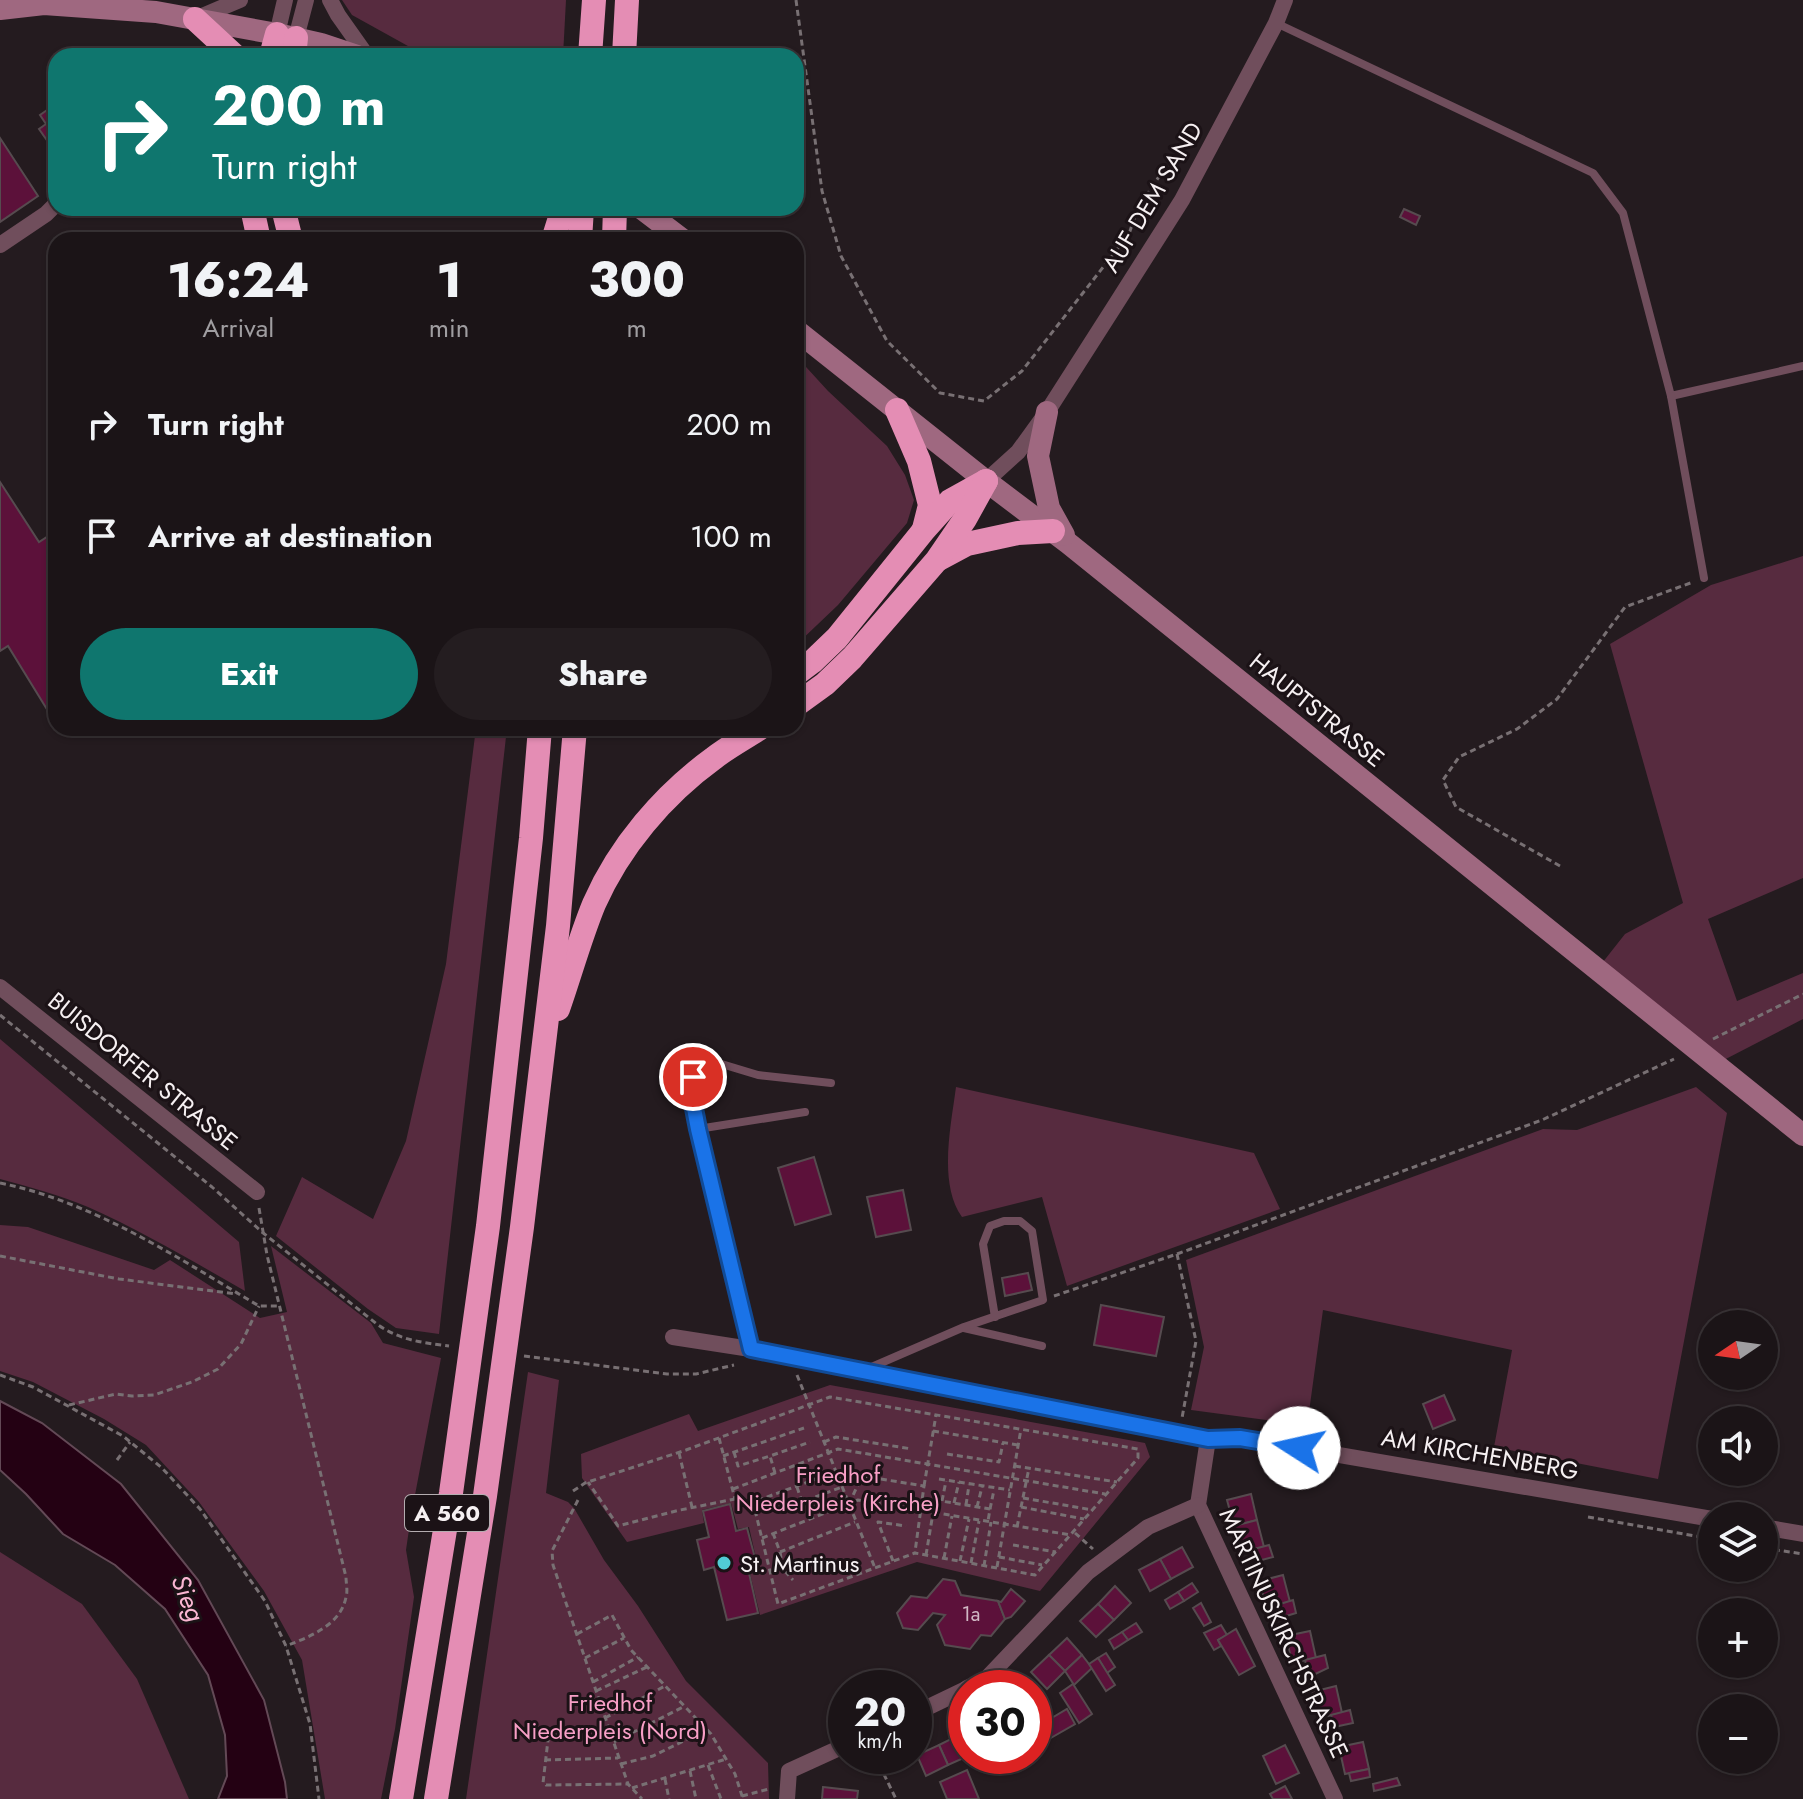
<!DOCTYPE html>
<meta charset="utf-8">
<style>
:root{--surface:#1b1417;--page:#241d20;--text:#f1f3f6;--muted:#a09ea1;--line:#393336;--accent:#0f766e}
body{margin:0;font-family:Jost,sans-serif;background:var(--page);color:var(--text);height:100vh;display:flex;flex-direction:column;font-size:30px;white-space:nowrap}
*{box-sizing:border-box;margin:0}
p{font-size:26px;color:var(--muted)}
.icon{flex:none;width:44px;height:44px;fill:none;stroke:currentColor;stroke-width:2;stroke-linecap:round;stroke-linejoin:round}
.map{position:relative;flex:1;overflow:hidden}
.panel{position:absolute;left:48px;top:232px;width:756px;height:504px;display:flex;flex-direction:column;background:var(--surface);border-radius:24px;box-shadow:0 2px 6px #0004,0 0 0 2px var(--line)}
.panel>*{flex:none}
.hud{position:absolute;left:48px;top:48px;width:756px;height:168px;border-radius:24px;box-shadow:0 2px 6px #0004,0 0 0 2px var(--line);background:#0f766e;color:#fff;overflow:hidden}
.needle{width:52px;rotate:257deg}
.controls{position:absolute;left:1698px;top:1310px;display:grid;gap:16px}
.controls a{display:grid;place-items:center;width:80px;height:80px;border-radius:50%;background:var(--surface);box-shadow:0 2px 6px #0004,0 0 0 2px var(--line);font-size:40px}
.speed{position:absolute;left:828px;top:1670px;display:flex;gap:16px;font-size:40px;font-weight:700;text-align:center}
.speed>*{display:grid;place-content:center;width:104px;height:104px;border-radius:50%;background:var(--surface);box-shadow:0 2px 6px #0004,0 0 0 2px var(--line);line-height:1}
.speed small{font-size:20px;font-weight:400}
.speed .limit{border:12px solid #d22;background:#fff;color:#111}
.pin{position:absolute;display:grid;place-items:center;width:68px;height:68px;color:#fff;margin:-34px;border:4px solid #fff;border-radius:50%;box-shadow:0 2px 8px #0007}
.me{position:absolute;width:88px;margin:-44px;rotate:280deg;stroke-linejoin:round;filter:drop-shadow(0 0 6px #0008)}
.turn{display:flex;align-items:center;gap:28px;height:168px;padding:0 32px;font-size:36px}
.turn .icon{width:104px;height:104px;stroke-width:2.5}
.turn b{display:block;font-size:56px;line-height:68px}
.eta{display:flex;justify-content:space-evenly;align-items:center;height:136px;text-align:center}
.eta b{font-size:48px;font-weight:800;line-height:56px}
.action{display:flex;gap:16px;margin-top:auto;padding:16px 32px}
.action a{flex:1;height:92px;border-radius:48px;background:var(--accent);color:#fff;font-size:32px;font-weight:800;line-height:92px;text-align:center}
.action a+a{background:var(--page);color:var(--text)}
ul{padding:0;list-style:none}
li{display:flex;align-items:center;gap:24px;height:112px;padding:0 32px}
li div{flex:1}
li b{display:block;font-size:30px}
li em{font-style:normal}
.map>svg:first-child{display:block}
.green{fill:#572b3f}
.water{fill:#240113;stroke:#634956;stroke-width:2}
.building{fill:#5c113a;stroke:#564b4f;stroke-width:2}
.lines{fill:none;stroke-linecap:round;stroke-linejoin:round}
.path{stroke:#787073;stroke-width:3;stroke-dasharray:6 4;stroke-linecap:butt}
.lane{stroke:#704e5c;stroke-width:8}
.street{stroke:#704e5c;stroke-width:16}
.secondary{stroke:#9f6880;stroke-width:22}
.highway{stroke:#e48db4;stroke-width:24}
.route-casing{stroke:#114b97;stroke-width:20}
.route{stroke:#1a73e8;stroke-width:14}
.poi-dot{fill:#51ccd5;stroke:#1b1216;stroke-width:3}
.labels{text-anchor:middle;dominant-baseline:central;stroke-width:6;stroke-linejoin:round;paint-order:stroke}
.number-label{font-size:20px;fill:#d0b8c4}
.shield{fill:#1b1216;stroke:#b4adb0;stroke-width:2}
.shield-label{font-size:22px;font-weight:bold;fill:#f6f0f2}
.street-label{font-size:24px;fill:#f6f0f2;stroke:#1b1216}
.park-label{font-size:24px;fill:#f89fc6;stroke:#1b1216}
.poi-label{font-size:24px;fill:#f6f0f2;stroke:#1b1216;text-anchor:start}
.water-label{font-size:26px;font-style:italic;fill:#fab6d2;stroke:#1b1216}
</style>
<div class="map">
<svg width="1803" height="1799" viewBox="0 0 1803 1799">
<rect width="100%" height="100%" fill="#241b1f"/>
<g class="green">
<path d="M342 0H566L563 56H426L352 15Z"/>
<path d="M796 356 828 391 887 446 905 475 914 500 907 523 838 605 796 645Z"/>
<path d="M1803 556V878L1708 919 1737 1001 1803 973V1019L1718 1063 1599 967 1625 934 1683 903 1610 644 1711 585Z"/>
<path d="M476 728H507L439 1334 396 1328 368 1309 276 1236 302 1177 373 1219 406 1141 446 964Z"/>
<path d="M0 1039 239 1242 245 1291C194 1262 142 1231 88 1207 60 1195 29 1187 0 1179Z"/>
<path d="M956 1087 1254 1153 1280 1209 1067 1286 1042 1197 962 1217C938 1183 951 1126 956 1087Z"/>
<path d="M1696 1087 1727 1113 1658 1479 1494 1447 1512 1350 1323 1310 1309 1412 1282 1422 1191 1410 1204 1347 1186 1260 1543 1129 1577 1130Z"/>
<path d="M0 1225 28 1227 154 1270 170 1260 260 1318 287 1312 271 1246 371 1323 383 1343 441 1358 411 1516 406 1550 414 1597 395 1729 381 1799H325L302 1660 264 1591 199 1502 146 1445 104 1419 33 1382 0 1371Z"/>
<path d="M528 1372 559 1380 546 1493 568 1502 574 1508 604 1560 638 1606 686 1681 768 1763 769 1799H466Z"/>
<path d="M830 1385 1145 1443 1150 1457 1040 1591 917 1562 760 1615 747 1561 756 1558 749 1527 738 1529 731 1503 702 1510 704 1523 627 1542 582 1478 581 1454 689 1414 698 1431Z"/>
<path d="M0 1552 82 1604 137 1679 189 1799H0Z"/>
</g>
<path class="water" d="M0 1401 42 1423 121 1484 198 1580 264 1700 285 1782 287 1799H218L227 1776 225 1735 208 1675 165 1609 115 1565 63 1534 26 1494 0 1470Z"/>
<g class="building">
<path d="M56 104V142L51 146 39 129 46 124 40 115Z"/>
<path d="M0 138 38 196 0 222Z"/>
<path d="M1404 209 1420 216 1416 225 1400 217Z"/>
<path d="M0 482 39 542 50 535 56 545V724L8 646 0 651Z"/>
<path d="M814 1157 831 1214 795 1225 778 1168Z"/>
<path d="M903 1190 911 1230 876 1237 867 1197Z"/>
<path d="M1028 1273 1032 1290 1005 1296 1002 1278Z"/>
<path d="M1101 1305 1164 1317 1156 1356 1094 1345Z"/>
<path d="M1444 1395 1455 1420 1433 1429 1423 1404Z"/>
<path d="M1251 1494 1257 1520 1234 1526 1227 1500Z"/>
<path d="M730 1504 736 1531 747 1528 755 1558 746 1560 758 1613 727 1620 714 1567 704 1570 697 1540 709 1537 703 1511Z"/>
<path d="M1257 1520 1264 1547 1241 1553 1234 1526Z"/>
<path d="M1269 1545 1273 1557 1258 1561 1254 1549Z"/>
<path d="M1182 1547 1193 1567 1171 1579 1160 1559Z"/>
<path d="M1160 1559 1171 1579 1150 1591 1139 1570Z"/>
<path d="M1283 1575 1290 1602 1266 1608 1260 1581Z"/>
<path d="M943 1579 955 1581 961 1595 998 1601 1005 1619 991 1636 981 1635 970 1649 945 1645 937 1625 945 1615 933 1613 918 1630 903 1628 897 1613 911 1596 927 1598Z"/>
<path d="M1192 1583 1198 1592 1184 1601 1178 1592Z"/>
<path d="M1115 1586 1131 1603 1114 1620 1098 1604Z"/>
<path d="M1011 1589 1025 1601 1011 1617 1005 1619 998 1601 1001 1602Z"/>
<path d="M1178 1592 1184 1601 1170 1609 1165 1600Z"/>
<path d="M1293 1600 1296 1613 1283 1617 1280 1604Z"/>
<path d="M1201 1603 1211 1622 1204 1626 1193 1608Z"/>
<path d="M1098 1604 1114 1620 1096 1637 1080 1621Z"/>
<path d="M1136 1623 1142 1632 1128 1640 1122 1632Z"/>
<path d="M1221 1625 1227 1635 1218 1640 1221 1646 1214 1650 1204 1633Z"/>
<path d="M1236 1629 1255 1666 1239 1675 1218 1640Z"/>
<path d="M1310 1631 1316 1658 1292 1663 1286 1636Z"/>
<path d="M1122 1632 1128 1640 1114 1649 1109 1640Z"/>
<path d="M1067 1638 1082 1655 1065 1671 1049 1655Z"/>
<path d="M1106 1653 1115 1667 1107 1673 1098 1658Z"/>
<path d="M1049 1655 1065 1671 1047 1689 1031 1672Z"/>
<path d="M1082 1655 1092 1668 1074 1685 1065 1671Z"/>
<path d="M1325 1655 1328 1668 1309 1677 1305 1660Z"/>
<path d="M1098 1658 1115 1685 1106 1691 1089 1664Z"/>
<path d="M1073 1684 1092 1714 1079 1723 1060 1693Z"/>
<path d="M1336 1686 1342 1713 1318 1718 1312 1692Z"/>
<path d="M1067 1709 1075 1724 1049 1739 1040 1725Z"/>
<path d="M1350 1710 1353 1723 1334 1727 1331 1715Z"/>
<path d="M961 1734 966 1745V1756H968L948 1765 939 1745Z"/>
<path d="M1363 1742 1369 1769 1345 1774 1339 1747Z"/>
<path d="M939 1745 948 1765 926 1776 917 1755Z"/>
<path d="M1285 1745 1299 1773 1276 1784 1263 1756Z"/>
<path d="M1369 1769 1370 1777 1351 1781 1349 1773Z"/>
<path d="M967 1770 979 1799H947L940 1782Z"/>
<path d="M1397 1778 1400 1785 1374 1791 1373 1784Z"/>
<path d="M1285 1786 1292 1799H1273L1270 1794Z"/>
<path d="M823 1787 858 1791 857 1799H822Z"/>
</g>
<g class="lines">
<g class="path">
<path d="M796 0 822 191 841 256 887 341 940 393 984 401 1022 371 1129 234 1137 210 1160 175 1179 169"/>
<path d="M1560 866 1456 807 1443 780 1459 757 1517 729 1557 699 1625 607 1693 582"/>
<path d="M0 1015 212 1187 262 1232 378 1325C400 1340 423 1343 449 1346"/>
<path d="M1713 1039 1803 994"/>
<path d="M0 1183C94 1202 178 1258 259 1306H279"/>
<path d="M259 1208 267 1255 346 1577C346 1583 348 1591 346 1597 341 1625 309 1637 286 1646"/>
<path d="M1177 1254 1196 1341 1182 1418"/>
<path d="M0 1256 119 1279 237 1294"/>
<path d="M1054 1296 1177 1254 1542 1120 1674 1059"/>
<path d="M524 1356 667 1374H696L734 1365"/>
<path d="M0 1375 33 1387 123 1436 162 1468 200 1509 265 1601 286 1646 310 1724 319 1799"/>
<path d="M797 1375 875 1568"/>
<path d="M69 1405 116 1394 132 1396 154 1395 192 1382 218 1369 241 1344 259 1306"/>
<path d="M933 1431 1018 1445"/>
<path d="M719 1438 735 1499"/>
<path d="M824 1442 836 1437 912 1449"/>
<path d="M734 1452 738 1466 770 1456"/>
<path d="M679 1453 692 1507"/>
<path d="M947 1454 999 1462 1003 1443"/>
<path d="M723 1456 804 1428"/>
<path d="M117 1460 130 1442"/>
<path d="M1015 1466 1117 1482"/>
<path d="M775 1473 770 1456 810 1442"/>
<path d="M939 1479 1010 1490"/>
<path d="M924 1486 936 1415"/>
<path d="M797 1487 802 1502"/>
<path d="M733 1489 838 1449 1105 1494"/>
<path d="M573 1491 585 1483 686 1450 830 1397 1138 1449V1458L1035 1575 915 1553 778 1604 754 1506 735 1499 680 1510 618 1526 588 1482"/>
<path d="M1023 1498 1093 1510"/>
<path d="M578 1500 552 1551 553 1565 628 1784 642 1799"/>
<path d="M935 1500 990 1509 988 1521"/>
<path d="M942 1501 946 1481"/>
<path d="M954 1503 959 1482"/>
<path d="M748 1504 835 1472"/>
<path d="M849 1504 862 1476 924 1486 915 1552"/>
<path d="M966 1505 969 1485"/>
<path d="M977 1507 982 1487"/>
<path d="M1021 1507 1084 1519"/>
<path d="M990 1509 994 1490"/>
<path d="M778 1511 842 1487"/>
<path d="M1588 1517 1712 1539"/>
<path d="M1017 1527 1029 1468"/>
<path d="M773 1533 780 1552 855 1522"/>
<path d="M1075 1533 1093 1549"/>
<path d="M762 1538 858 1500 1071 1535"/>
<path d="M1013 1545 1056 1552"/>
<path d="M1764 1548 1803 1554"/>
<path d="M780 1552 783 1569 793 1580"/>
<path d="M926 1555 933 1513"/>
<path d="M999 1557 1042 1565"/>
<path d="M944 1558 952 1516"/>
<path d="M893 1561 878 1522 906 1526"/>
<path d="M960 1561 969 1519"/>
<path d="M971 1563 979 1521"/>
<path d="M984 1566 991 1522"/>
<path d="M997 1567 1021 1429"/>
<path d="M577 1634 612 1615 631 1650 711 1734 735 1774 743 1799"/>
<path d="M585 1658 624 1638"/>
<path d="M593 1682 638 1657"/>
<path d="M596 1691 647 1667"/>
<path d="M605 1718 665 1686"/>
<path d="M610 1735 552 1736 548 1740 543 1783 546 1785 628 1784"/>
<path d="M614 1742 685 1706"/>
<path d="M875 1756 896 1799"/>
<path d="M545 1760 618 1758"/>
<path d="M621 1764 653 1756 706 1730"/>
<path d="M708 1765 721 1799"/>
<path d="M690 1771 696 1799"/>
<path d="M665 1779 669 1799"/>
<path d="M632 1788 726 1759"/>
<path d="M742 1796 769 1789"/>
</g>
<g class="lane">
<path d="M1276 23 1593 173 1623 213 1671 396 1803 366"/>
<path d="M1671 396 1704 578"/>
<path d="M698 1129 692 1098 695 1056 758 1075 831 1083"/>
<path d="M964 1328 1042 1346"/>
<path d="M751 1349 698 1129 805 1112"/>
<path d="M867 1369 964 1327 1043 1300 1032 1231 1020 1221H1004L990 1226 983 1244 995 1317"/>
</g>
<g class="street">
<path d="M330 0 338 15 367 56"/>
<path d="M195 19 240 0"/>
<path d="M277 34 285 0"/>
<path d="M296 38 306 0"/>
<path d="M0 245 46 214 56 204"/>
<path d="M986 481 1018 452 1047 412 1116 304 1182 200 1276 23 1285 0"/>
<path d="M0 987 257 1192"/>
<path d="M673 1337 769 1352 1208 1439 1240 1438 1712 1519"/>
<path d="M1208 1439 1198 1505 1335 1799"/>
<path d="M1764 1527 1803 1534"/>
<path d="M967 1688 986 1679 1088 1572 1148 1527 1198 1505"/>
<path d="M914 1714 966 1689"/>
<path d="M787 1799 789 1771 846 1745"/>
</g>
<g class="secondary">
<path d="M0 9 44 4 156 12 277 34 321 44 357 56"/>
<path d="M641 208 683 240"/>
<path d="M796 330 986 481 1068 543 1803 1135"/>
<path d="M1047 412 1038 456 1049 508 1064 535"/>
</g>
<g class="highway">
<path d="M195 19 235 56"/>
<path d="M271 56 277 34"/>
<path d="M294 56 296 38"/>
<path d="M590 56 594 0"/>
<path d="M624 56 627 0"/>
<path d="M252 208 259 240"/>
<path d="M283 208 291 240"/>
<path d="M553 240 563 208"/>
<path d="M580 240 582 208"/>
<path d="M614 240 615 208"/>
<path d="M897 410 919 461 930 505 924 529"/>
<path d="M939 559 967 544 1018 533 1053 531"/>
<path d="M796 674 812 662 837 638 924 530 950 501 986 481"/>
<path d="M796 705 825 684 852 658 937 560 965 519 986 481"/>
<path d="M558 1009C570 975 580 938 594 904 619 847 663 795 714 758 728 747 745 738 760 728"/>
<path d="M401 1799 451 1493 488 1226 531 838 540 728"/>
<path d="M436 1799 485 1496 522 1227 558 926 575 728"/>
</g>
</g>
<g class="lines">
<defs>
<path id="route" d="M693 1077 692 1098 698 1129 751 1349 1208 1439 1240 1438 1299 1448"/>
</defs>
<use href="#route" class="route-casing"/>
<use href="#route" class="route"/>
</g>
<circle class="poi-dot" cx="724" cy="1563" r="8"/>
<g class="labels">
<g class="number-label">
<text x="971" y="1614">1a</text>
</g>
<rect class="shield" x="405" y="1495" width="84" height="36" rx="6"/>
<g class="shield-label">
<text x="447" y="1513">A 560</text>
</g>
<g class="street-label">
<text transform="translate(1152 197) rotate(-59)">AUF DEM SAND</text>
<text transform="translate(1317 710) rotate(39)">HAUPTSTRASSE</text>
<text transform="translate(143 1071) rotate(39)">BUISDORFER STRASSE</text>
<text transform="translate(1480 1454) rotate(10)">AM KIRCHENBERG</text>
<text transform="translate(1284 1633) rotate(65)">MARTINUSKIRCHSTRASSE</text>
</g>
<g class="park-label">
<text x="838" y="1474">Friedhof<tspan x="838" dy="28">Niederpleis (Kirche)</tspan></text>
<text x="610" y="1702">Friedhof<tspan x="610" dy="28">Niederpleis (Nord)</tspan></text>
</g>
<g class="poi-label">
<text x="740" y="1563">St. Martinus</text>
</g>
<g class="water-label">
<text transform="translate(188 1598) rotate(68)">Sieg</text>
</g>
</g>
</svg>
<div class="controls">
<a><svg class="needle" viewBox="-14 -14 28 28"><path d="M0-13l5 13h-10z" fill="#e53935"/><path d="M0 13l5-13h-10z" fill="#a09ea1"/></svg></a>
<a><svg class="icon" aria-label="sound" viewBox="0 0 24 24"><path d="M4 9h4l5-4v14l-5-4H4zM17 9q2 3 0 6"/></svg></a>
<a><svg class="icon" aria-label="layers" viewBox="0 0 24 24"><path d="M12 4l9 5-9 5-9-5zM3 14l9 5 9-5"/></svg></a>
<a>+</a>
<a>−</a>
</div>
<div class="speed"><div>20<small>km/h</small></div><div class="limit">30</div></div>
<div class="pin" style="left:693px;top:1077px;background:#d93025"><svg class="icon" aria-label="arrive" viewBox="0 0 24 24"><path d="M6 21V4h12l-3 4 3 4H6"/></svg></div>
<svg class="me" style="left:1299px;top:1448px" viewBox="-20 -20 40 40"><circle r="19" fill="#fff"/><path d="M0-13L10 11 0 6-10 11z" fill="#1a73e8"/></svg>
<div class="hud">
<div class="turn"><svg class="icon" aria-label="right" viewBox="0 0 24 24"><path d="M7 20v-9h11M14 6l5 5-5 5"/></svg><div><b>200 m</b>Turn right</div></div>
</div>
<section class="panel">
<div class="eta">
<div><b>16:24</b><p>Arrival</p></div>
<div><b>1</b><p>min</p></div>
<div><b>300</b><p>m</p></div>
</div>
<ul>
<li><svg class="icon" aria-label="right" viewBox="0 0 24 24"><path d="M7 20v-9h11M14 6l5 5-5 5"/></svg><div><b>Turn right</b></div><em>200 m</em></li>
<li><svg class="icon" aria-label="arrive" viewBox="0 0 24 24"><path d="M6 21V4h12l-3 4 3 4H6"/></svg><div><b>Arrive at destination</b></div><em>100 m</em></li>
</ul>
<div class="action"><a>Exit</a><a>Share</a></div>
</section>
</div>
